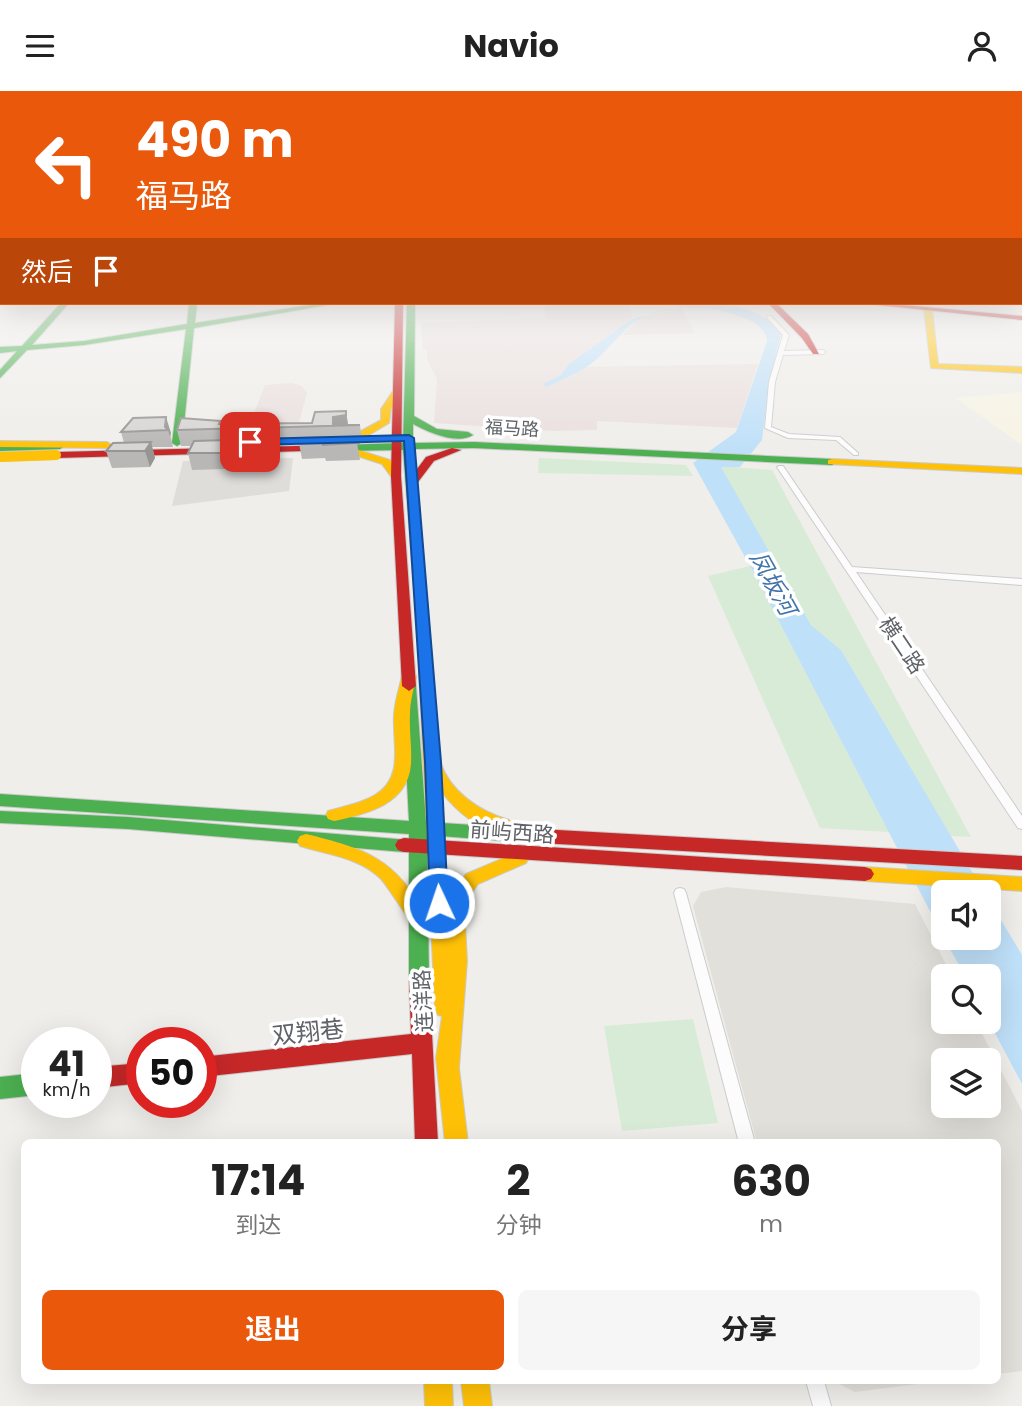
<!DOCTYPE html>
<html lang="zh">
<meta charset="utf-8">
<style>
:root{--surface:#fff;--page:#f6f6f6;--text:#222;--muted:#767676;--accent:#ea580c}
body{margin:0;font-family:Poppins,"Noto Sans SC",sans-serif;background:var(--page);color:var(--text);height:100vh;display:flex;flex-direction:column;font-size:26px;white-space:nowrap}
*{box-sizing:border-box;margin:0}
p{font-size:23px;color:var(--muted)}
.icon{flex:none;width:38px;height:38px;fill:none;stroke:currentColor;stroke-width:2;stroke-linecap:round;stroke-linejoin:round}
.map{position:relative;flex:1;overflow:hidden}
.side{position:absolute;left:21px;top:1048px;width:980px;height:245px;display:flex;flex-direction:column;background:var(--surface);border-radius:10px;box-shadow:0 7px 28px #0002}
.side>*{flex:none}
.top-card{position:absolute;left:0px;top:0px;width:1022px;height:214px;box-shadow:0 7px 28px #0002;background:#ea580c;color:#fff;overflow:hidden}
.tools{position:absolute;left:931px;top:789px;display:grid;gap:14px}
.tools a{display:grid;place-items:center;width:70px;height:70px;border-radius:10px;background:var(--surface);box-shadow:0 7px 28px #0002;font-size:35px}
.speed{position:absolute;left:21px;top:936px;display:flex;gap:14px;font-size:35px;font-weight:700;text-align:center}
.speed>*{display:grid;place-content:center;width:91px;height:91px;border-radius:50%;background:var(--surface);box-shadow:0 7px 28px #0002;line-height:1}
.speed small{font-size:18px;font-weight:400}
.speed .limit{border:10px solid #d22;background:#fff;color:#111}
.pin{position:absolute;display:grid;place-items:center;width:60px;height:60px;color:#fff;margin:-30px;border-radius:14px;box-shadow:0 4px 10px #0006}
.me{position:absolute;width:77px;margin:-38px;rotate:357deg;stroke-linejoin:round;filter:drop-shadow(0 0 5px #0008)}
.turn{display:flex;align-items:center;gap:24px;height:147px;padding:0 21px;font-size:32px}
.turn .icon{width:91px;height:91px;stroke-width:2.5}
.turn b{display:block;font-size:49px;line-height:60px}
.then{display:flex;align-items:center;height:66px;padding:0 21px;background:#0003;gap:14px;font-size:26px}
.eta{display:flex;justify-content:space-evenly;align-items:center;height:119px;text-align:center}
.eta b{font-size:42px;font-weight:700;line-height:49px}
.button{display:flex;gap:14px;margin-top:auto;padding:14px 21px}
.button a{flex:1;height:80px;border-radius:10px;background:var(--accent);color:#fff;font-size:28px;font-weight:700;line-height:80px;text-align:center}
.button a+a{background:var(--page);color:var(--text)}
header{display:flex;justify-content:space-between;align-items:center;height:91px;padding:0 21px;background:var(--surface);font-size:32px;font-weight:700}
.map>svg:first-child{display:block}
.commercial{fill:#f7f3e4}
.industrial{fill:#dfddda}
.education{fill:#e2e0da;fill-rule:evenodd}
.medical{fill:#eae0de}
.green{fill:#d8ebd6}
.water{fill:#bfe0f9}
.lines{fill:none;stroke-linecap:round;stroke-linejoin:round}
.street-casing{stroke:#cbcccc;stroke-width:2}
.fast-casing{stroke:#cacacb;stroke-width:2}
.slow-casing{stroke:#cacacb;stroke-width:2}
.jam-casing{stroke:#cacacb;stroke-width:2}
.street{fill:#fdfcfc;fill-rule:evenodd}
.fast{fill:#4caf50;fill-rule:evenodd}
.slow{fill:#ffc107;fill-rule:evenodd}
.jam{fill:#c62828;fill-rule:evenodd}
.slow-bridge-casing{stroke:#d7ceb8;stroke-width:10;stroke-linecap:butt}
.slow-bridge{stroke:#ffc107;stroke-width:10}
.wall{fill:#b8b7b5}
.shaded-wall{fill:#969594}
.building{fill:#d6d5d3;stroke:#969594;stroke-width:2}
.route{fill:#1a73e8;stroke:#114b97;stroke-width:2}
.labels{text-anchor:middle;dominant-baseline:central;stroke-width:7;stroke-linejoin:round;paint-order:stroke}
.far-street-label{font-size:18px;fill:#5f6368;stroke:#fff}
.street-label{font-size:21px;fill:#5f6368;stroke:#fff}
.water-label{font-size:23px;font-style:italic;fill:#4174aa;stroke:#fff}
.near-street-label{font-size:24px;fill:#5f6368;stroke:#fff}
</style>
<header><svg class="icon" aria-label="menu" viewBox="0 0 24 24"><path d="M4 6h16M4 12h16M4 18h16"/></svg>Navio<svg class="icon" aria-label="person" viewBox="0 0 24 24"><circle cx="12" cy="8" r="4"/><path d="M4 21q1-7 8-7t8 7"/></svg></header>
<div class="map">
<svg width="1022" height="1315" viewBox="0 0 1022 1315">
<rect width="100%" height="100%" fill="#efeeea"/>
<path class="commercial" d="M1022 301V354L956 307Z"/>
<path class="industrial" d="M293 367 289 400 172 415 183 370Z"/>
<g class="education">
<path d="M726 796 915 813 952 885 943 886V931H976L1022 1020V1280L998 1283V1052H757L693 815 701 801ZM943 970H989V1015H943Z"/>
<path d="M833 1290H941L855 1301Z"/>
</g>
<g class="medical">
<path d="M544 212H629L632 228 569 273 561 284 544 293 547 296 587 276 758 273 737 337 597 330V339L552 340 434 332 437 288 427 268V259H423L421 232 546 227Z"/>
<path d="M681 217 695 242 623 244 640 227Z"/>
<path d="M292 292 302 295 307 302 297 339 247 340 265 294Z"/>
</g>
<g class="green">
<path d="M539 367 686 374 693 385 538 382Z"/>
<path d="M720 375 772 379 971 746 950 745 841 559 811 534Z"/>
<path d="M750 475 889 741 820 737 708 485Z"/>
<path d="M693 928 718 1032 622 1040 604 935Z"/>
</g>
<g class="water">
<path d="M675 212C710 212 758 209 781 243L769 292 762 349 740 376H721L811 534 841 559 984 801 943 802V845L750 475 693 372 736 341 767 250C766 237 753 230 741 226 712 215 670 211 641 227 621 238 606 264 585 277 573 284 560 289 547 296L543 293 561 284 569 273 632 228 678 216Z"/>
<path d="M989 809 1022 864V993L989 931V886L965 885 944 847H989Z"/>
</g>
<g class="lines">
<defs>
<g id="street">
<path d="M767 225H771L789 244 784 260 823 259 826 261 823 263 783 264 775 291 771 336 789 343 840 346 858 362V364H854L836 349 788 347 765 337 769 291 783 244 767 227Z"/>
<path d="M779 375H783L852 476 1022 488V494L856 481 1022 725V738L1018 737 777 376Z"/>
<path d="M680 797 684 798 686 802 755 1052H739L674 802 676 798Z"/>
<path d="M806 1290H824L831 1315H813Z"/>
</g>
<g id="fast">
<rect x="1020" y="186" width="2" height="4"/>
<path d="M61 212H69L32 254 84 250 187 233 189 212H197L195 232 322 212H339L194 237 182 352 177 355 172 352 186 238 84 254 27 259 0 287V279L17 260 0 262V256L22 255Z"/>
<path d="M407 212H415L414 325 437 338 468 341 473 344C457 354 428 341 413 333V352L474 351 832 368 837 371 832 374 474 357 413 358 433 580 431 583H421L403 359 337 360 332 357 337 354 403 352Z"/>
<path d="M64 353 65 355 60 358 0 360V354Z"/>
<path d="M409 590 416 595 426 731 505 736 511 738 514 743 511 748 505 750 427 744 429 888 426 894 419 897 412 894 409 888V759L404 761 128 738 0 732V720L128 726 409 749V743L0 715V703L409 730 402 595Z"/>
<path d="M37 982V1004L0 1008V986Z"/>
</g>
<g id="slow">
<path d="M928 216 932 218 938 273 1022 276V282L931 277 924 218Z"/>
<path d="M393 300 401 302 391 318 389 332 369 344 337 348V344L361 340 381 329V318Z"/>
<path d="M0 350 107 351 112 354 107 357 0 356Z"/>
<path d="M355 358 390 369 401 385 392 387 382 373 351 363 350 361Z"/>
<path d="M832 368 1022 377V383L828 373V369Z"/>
<path d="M426 575 433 580C435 603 433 647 439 667 448 700 479 720 509 729L512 734 509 739C484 746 454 718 441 700L448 806 466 783 520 760 526 762 529 767 526 772 478 793 464 813 467 870 459 977 468 1052H445L436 967 442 925 438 924 435 917 419 580Z"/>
<path d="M409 580 416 585C414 598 410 610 410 623 409 639 412 656 411 673 408 713 367 723 334 730L328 728 326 724 328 720C344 715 360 713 375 704 405 686 392 652 394 623 395 610 399 598 402 585Z"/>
<path d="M306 743C364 757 397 768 425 824L423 830C418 831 417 832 412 831 408 829 388 795 380 787 358 766 328 764 300 755L297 750 300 745Z"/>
<path d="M865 776 1022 786V800L865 790 859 788 856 783 859 778Z"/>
<path d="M424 1290H452L453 1315H425Z"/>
<path d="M461 1290H489L492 1315H464Z"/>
</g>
<g id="jam">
<path d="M395 212H403L401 385 416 595 409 600 402 595 391 385Z"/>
<path d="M768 212H776L808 243 819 263H813L802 247Z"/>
<path d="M857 212H883L1022 225V229Z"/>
<path d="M337 354 341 355V359L56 367 51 364 56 361Z"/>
<path d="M452 357 461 359 434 370 415 395H407L406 393 426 366Z"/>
<path d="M505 736 1022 765V779L505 750 499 748 496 743 499 738Z"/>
<path d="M404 747 865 776 871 778 874 783 871 788 865 790 404 761 398 759 395 754 398 749Z"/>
<path d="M419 879 426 882 429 888 438 1052H415L412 963 201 986V966L411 943 409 888 412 882Z"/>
<path d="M142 972V992L96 997V976Z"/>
</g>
</defs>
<use href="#street" class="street-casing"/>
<use href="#fast" class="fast-casing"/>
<use href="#slow" class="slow-casing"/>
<use href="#jam" class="jam-casing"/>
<use href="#street" class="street"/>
<use href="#fast" class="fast"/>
<use href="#slow" class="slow"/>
<use href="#jam" class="jam"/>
<defs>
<path id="slow-bridge" d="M0 366 56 364"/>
</defs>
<use href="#slow-bridge" class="slow-bridge-casing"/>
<use href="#slow-bridge" class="slow-bridge"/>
</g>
<g class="wall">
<path d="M346 320 348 334H360L362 350H353L357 352 360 369 326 370 325 367 302 368 299 352 229 354 231 365 225 378 192 379 188 362 191 355H181L177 339 220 330 221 333 312 332Z"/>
<path d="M166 326 173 356H152L155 367 150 376 112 377 106 360 124 352 121 341Z"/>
</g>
<g class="shaded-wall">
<path d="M346 320 348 334H333V326Z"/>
<path d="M166 326 171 342 170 346 168 339 165 336Z"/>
<path d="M228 349 231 365 225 378 221 362Z"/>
<path d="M151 351 155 367 150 376 145 360Z"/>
</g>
<g class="building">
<path d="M346 320V324L333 326V334H360L177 339 181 327 220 330 219 333 312 332 315 321Z"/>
<path d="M166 326 165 336 168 339 121 341 133 327Z"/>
<path d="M346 346 357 352 323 354V351H299L300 347Z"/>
<path d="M228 349 221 362H188L194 350Z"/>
<path d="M151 351 145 360H106L113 352Z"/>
</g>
<linearGradient id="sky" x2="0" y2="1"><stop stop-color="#97c6ef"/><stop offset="0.49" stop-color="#f8f7f6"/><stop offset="1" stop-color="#f8f7f6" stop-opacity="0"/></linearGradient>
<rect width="1022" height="360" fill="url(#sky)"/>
<path class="route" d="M409 344 414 347 441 671 448 812 446 818H432L430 812 425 671 404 350 250 354 245 351 250 348Z"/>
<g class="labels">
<g class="far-street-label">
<text transform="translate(512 337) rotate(3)">福马路</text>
</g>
<g class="street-label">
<text transform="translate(902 554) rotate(56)">横二路</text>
<text transform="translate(512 741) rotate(4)">前屿西路</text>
<text transform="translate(423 910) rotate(-93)">连洋路</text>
</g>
<g class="water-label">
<text transform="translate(773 492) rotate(61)">凤坂河</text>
</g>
<g class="near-street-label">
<text transform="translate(308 941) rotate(-6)">双翔巷</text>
</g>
</g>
</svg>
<div class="tools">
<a><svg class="icon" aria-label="sound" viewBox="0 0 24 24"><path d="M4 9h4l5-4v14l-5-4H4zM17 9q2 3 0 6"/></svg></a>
<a><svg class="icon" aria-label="search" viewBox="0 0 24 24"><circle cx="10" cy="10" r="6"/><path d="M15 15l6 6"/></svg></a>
<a><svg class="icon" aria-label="layers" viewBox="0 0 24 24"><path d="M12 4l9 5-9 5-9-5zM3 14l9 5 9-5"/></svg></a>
</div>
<div class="speed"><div>41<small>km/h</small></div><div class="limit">50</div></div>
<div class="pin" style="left:250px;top:351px;background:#d93025"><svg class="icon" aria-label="arrive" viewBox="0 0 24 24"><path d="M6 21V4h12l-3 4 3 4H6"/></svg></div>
<svg class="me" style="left:439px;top:812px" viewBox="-20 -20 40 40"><circle r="17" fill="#1a73e8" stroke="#fff" stroke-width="3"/><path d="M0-11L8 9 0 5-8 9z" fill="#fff"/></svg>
<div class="top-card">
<div class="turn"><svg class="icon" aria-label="left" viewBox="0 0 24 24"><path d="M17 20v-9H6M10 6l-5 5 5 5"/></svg><div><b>490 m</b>福马路</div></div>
<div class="then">然后<svg class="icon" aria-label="arrive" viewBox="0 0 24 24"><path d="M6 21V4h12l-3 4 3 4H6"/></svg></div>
</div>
<section class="side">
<div class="eta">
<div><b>17:14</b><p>到达</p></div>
<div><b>2</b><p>分钟</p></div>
<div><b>630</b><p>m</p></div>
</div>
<div class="button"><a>退出</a><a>分享</a></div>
</section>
</div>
